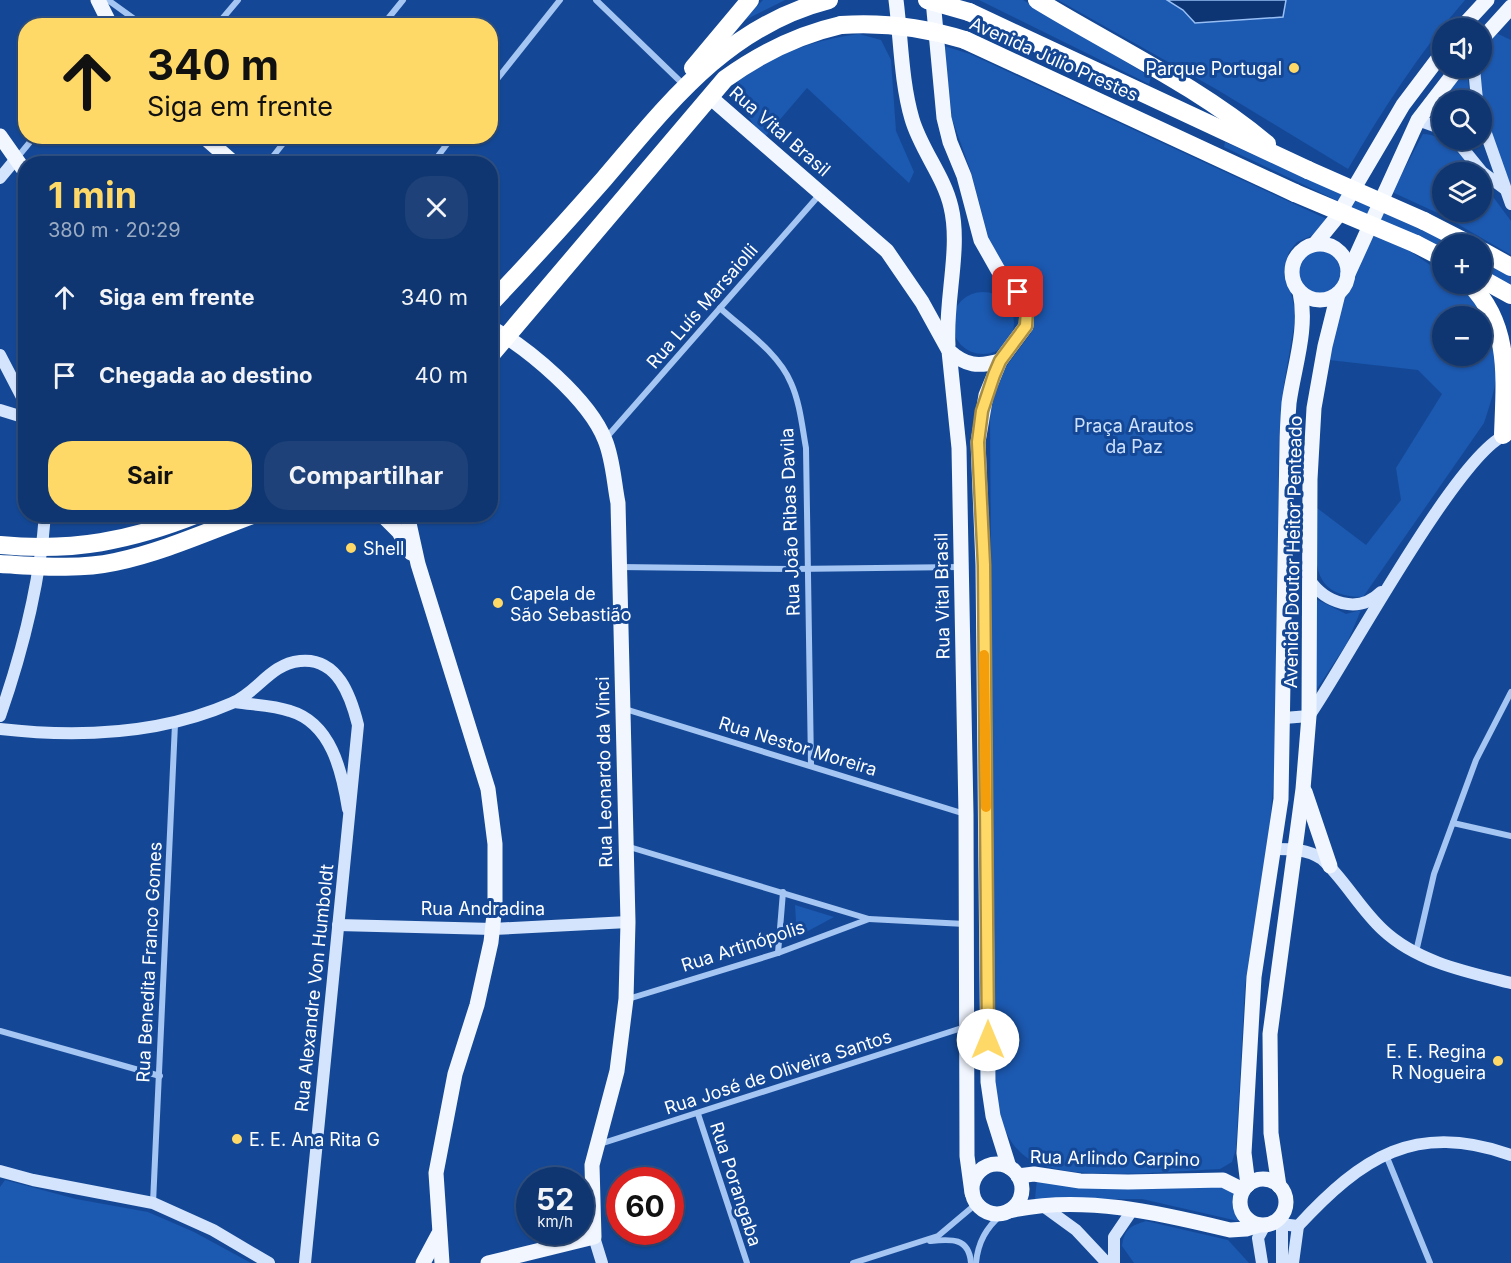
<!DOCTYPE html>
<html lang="pt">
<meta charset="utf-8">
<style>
:root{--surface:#0f3670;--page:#1d4178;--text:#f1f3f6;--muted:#9babc3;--line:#2f5083;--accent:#ffd967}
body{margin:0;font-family:Inter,sans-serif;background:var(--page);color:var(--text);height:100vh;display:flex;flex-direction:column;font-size:22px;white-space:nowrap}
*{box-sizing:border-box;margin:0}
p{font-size:20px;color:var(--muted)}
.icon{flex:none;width:33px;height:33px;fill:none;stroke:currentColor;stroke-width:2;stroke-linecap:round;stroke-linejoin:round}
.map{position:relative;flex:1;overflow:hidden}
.drawer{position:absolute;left:18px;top:156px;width:480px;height:366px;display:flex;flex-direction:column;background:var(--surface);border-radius:24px;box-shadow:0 2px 4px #0004,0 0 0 2px var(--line)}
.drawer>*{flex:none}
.hud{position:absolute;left:18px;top:18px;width:480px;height:126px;border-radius:24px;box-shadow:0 2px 4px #0004,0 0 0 2px var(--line);background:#ffd967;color:#111;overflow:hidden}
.fabs{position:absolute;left:1432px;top:18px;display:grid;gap:12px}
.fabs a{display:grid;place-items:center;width:60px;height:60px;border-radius:50%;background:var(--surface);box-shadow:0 2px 4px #0004,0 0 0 2px var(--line);font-size:30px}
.speed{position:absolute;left:516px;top:1167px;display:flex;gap:12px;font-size:30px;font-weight:700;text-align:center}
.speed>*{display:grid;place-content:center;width:78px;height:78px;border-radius:50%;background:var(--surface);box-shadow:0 2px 4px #0004,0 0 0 2px var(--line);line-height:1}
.speed small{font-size:15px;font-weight:400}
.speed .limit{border:9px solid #d22;background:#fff;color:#111}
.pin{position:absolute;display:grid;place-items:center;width:51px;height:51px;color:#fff;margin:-26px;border-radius:12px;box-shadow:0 3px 9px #0006}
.me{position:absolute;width:66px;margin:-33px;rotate:0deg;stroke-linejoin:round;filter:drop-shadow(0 0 4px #0008)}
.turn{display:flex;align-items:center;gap:21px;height:126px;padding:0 30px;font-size:27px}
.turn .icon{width:78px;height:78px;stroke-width:2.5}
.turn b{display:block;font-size:42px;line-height:51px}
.round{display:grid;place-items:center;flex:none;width:63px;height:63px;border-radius:24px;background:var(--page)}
.summary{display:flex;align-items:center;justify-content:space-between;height:102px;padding:0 30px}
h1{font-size:36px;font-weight:700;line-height:45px;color:var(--accent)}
.cta{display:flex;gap:12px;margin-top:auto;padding:12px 30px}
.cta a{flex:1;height:69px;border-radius:24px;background:var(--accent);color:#111;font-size:24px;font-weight:700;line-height:69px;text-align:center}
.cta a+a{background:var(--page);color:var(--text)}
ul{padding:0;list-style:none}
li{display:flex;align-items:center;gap:18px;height:78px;padding:0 30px}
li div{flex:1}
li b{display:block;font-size:22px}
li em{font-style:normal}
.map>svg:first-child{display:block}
.green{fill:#1c59b0;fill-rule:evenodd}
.water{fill:#0d3473;stroke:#97bff5;stroke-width:1.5}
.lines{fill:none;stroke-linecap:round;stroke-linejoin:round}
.street{stroke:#a5c5f2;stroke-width:6}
.secondary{stroke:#d4e4fc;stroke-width:12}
.primary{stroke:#f1f6ff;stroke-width:15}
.highway{stroke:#fff;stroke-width:18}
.highway-bridge{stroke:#fff;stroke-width:18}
.route-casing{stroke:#a68d43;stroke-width:15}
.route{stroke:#ffd967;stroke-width:10}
.slow{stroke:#f59e0b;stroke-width:10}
.poi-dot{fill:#ffd967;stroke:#144896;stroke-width:2}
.labels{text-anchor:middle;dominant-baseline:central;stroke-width:6;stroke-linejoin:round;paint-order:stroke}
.street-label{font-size:18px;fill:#fff;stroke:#144896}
.poi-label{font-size:18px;fill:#fff;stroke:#144896;text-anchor:start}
.park-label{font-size:18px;fill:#cde1fd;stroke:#144896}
</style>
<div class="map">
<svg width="1511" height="1263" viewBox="0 0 1511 1263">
<rect width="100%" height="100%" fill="#144896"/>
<g class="green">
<path d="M763 0H785L743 21Z"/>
<path d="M979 0H1023L1151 77 1149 84Z"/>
<path d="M1058 0H1465C1419 53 1383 109 1348 169L1216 89Z"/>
<path d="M1496 33 1511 40V187C1496 145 1472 94 1482 51 1483 45 1492 38 1496 33Z"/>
<path d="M859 34 881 40 891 60 896 131 914 172 909 183 807 88 764 138C748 120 742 105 737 82 775 54 812 40 859 34Z"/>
<path d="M944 46 970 54 1329 220 1311 236 1297 242 1289 252 1285 266 1296 315 1284 384 1279 438 1275 763 1270 823 1245 986 1236 1149 1232 1162 1220 1169C1173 1171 1066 1183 1029 1159 1003 1143 998 1110 995 1082L990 420 992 395 1002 372 1031 333 1034 316 1031 301 997 259 990 244 971 172 952 119Z"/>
<path d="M1467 69 1470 100H1443V119L1431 113Z"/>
<path d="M1423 134C1446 134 1461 156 1475 172H1443V212H1482V182L1511 221V255L1442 215 1392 192Z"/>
<path d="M1225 142 1453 244H1443V251L1224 147Z"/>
<path d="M1374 236 1410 251 1443 274V284C1462 284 1470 292 1479 307 1505 353 1500 375 1484 423L1363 597C1304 597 1317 552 1317 508L1366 545 1401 500 1396 468 1442 394 1418 370 1329 360C1339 315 1348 275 1374 236ZM1443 316H1482V356H1443Z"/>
<circle cx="1320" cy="272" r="25"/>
<path d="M1482 260 1511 275V286L1482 271Z"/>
<circle cx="983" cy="323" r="31"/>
<path d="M1316 599 1346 614 1361 610 1347 643 1313 695Z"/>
<path d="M795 905 834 917 797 937Z"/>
<path d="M1037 1178 1225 1185 1233 1191 1238 1221 1142 1199H1035Z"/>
<path d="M5 1180 76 1199 148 1212 194 1232 251 1263H0V1187Z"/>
<path d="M1146 1221 1228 1240 1249 1263H1134L1122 1246C1124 1229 1130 1226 1146 1221Z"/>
</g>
<path class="water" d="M1167 0H1286L1283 17 1195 23 1183 10Z"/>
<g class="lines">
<g class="street">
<path d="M108 0 144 26"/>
<path d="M596 0 684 85"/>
<path d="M216 26 238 0"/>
<path d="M382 26 403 0"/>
<path d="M490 88 560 0"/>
<path d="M16 159 35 136"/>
<path d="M267 164 289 136"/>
<path d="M432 164 453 136"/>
<path d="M720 308C744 330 778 352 791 383 800 403 802 426 806 448L811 765"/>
<path d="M606 438 821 193"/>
<path d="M619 567 793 569 960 567"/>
<path d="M625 709 965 814"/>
<path d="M1453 823 1511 836"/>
<path d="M626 846 869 919 965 924"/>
<path d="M1416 952 1434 874 1476 760 1511 692"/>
<path d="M778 953 783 892"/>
<path d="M628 999 778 953 869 919"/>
<path d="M0 1031 160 1076"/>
<path d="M698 1114 747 1263"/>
<path d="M600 1144 965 1027"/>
<path d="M1386 1155 1430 1263"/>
<path d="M153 1203 175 724"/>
<path d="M930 1241C951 1239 969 1237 971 1263"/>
<path d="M853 1263 938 1236 976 1204"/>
<path d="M976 1263C978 1242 986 1228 1002 1214"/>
</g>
<g class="secondary">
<path d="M1474 68 1477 100"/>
<path d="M1418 120 1443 129"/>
<path d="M1482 122 1511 204"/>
<path d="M1456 140 1482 172 1505 189"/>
<path d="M0 178 15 160"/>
<path d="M0 355 26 405"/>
<path d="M0 410 26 418"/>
<path d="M1309 579C1325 603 1358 615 1381 592"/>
<path d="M235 702C253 705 273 705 290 711 331 723 342 771 348 809"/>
<path d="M0 716C23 650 40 584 45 514"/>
<path d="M1284 718 1309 716C1342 670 1465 439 1510 434"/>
<path d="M0 729C79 738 159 735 232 703 258 692 270 664 300 661 338 657 351 697 358 725L305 1263"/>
<path d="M1274 849C1292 849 1307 849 1322 859 1345 880 1360 909 1383 930 1417 962 1467 972 1511 983"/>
<path d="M338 925 493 929 628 922"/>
<path d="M0 1171 33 1180 153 1203 213 1230 269 1263"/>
<path d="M1043 1206 1076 1230 1107 1263"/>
<path d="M1282 1215V1263"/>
<path d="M1272 1223 1298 1226C1362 1157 1415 1121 1511 1155"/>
<path d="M594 1237 602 1263"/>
<path d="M1114 1263V1237L1133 1209"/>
<path d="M1262 1263 1258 1238 1265 1225"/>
<path d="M1293 1263 1298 1226"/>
</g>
<g class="primary">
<path d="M98 0 111 26"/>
<path d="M896 0C901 39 901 81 912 119 921 150 944 176 951 207 961 248 945 301 948 345"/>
<path d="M933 0 944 118 950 142 964 176 981 240 998 270 1019 292 1027 309 1026 326 1000 361 986 395 978 442 983 565 988 1082 993 1116 1009 1167"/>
<path d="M1461 28 1487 0"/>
<path d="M1482 39 1511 7"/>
<path d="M710 97 887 251 922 302 949 351 959 448 966 814 967 1156 972 1193"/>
<path d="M0 136 26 173"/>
<path d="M203 136 235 164"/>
<circle cx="1320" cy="272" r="28"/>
<path d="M1315 244 1337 217 1403 105 1443 52"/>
<path d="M1348 274 1418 120 1458 68"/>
<path d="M949 351C966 366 978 367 1000 361"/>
<path d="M407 514 418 564 488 789 495 844V905L491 942 477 1005 455 1074 436 1173 442 1263"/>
<path d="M384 517 399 532 411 553"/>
<path d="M1305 792 1330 866"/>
<circle cx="997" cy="1189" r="25"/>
<path d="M1018 1176 1034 1174 1080 1181 1128 1182 1223 1180 1243 1190"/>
<circle cx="1263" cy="1202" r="23"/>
<path d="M1248 1185 1244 1153 1254 977 1281 799 1287 445C1287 431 1288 417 1289 403 1294 367 1308 329 1300 292"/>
<path d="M1279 1186 1271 1133 1270 1034 1303 789 1309 716 1310 479 1314 408 1325 346 1338 294"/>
<path d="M1009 1211C1081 1194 1160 1213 1230 1230L1246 1229 1259 1225"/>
<path d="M423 1263 438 1235"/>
<path d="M488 1263 594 1237 592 1165 617 1071 626 999 628 922 618 503C614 483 613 459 605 440 589 399 528 348 490 327"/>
</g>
<g class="highway">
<path d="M1037 0C1114 47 1198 86 1267 144"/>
<path d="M969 12 1308 170"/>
<path d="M965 40 1295 193"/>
<path d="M693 68 750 0"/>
<path d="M1424 221 1469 244"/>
<path d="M1416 244 1443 258"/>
<path d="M1482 251 1511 267"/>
<path d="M1482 279 1511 295"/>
<path d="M1470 284C1511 326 1505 377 1503 435"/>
<path d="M490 304C529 263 567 221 604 179 669 103 727 26 829 0"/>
<path d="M490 356 725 79C761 53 797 35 841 25"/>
<path d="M0 545C73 552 130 541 198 514"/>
<path d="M0 564C38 566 78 570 115 562 163 552 209 531 255 514"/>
</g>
<g class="highway-bridge">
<path d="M927 0 969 12"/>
<path d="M841 25C884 22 923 27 965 40"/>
<path d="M1308 170 1424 221"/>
<path d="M1295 193 1416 244"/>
</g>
</g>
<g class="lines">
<defs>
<path id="route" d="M988 1040 984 565 978 442 982 411 994 375 1000 361 1026 326 1027 309 1018 292"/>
</defs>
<use href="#route" class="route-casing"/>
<use href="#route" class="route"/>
<path class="slow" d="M984 655 986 807"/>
</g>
<g class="poi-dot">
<circle cx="1294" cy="68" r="6"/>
<circle cx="351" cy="548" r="6"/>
<circle cx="498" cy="603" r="6"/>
<circle cx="1498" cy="1061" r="6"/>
<circle cx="237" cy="1139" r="6"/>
</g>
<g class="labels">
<g class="street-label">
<text transform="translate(1054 59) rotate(24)">Avenida Júlio Prestes</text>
<text transform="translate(780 131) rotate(41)">Rua Vital Brasil</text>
<text transform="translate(702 306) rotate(-49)">Rua Luís Marsaiolli</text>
<text transform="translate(790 522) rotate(-92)">Rua João Ribas Davila</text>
<text transform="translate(1293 552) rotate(-89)">Avenida Doutor Heitor Penteado</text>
<text transform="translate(942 596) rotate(-91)">Rua Vital Brasil</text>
<text transform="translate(798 746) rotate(17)">Rua Nestor Moreira</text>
<text transform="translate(604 772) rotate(-91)">Rua Leonardo da Vinci</text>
<text x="483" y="908">Rua Andradina</text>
<text transform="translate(743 946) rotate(-18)">Rua Artinópolis</text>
<text transform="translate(149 962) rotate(-87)">Rua Benedita Franco Gomes</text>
<text transform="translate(314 988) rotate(-84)">Rua Alexandre Von Humboldt</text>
<text transform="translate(778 1072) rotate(-18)">Rua José de Oliveira Santos</text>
<text transform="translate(1115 1158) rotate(1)">Rua Arlindo Carpino</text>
<text transform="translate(736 1184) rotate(72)">Rua Porangaba</text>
</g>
<g class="poi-label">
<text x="1282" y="68" text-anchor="end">Parque Portugal</text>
<text x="363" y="548">Shell</text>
<text x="510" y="593">Capela de<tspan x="510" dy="21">São Sebastião</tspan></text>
<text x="1486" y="1051" text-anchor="end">E. E. Regina<tspan x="1486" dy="21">R Nogueira</tspan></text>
<text x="249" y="1139">E. E. Ana Rita G</text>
</g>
<g class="park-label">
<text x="1134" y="425">Praça Arautos<tspan x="1134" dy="21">da Paz</tspan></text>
</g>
</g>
</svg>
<div class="fabs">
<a><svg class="icon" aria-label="sound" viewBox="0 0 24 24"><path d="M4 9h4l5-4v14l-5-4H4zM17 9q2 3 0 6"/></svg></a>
<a><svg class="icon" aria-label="search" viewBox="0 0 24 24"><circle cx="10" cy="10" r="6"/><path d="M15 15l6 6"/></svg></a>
<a><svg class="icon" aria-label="layers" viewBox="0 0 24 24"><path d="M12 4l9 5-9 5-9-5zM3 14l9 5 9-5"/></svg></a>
<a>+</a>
<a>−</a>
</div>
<div class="speed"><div>52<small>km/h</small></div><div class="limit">60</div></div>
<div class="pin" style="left:1018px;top:292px;background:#d93025"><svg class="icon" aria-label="arrive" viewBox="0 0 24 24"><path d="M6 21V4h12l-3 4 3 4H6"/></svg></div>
<svg class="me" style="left:988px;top:1040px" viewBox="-20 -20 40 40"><circle r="19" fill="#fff"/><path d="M0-13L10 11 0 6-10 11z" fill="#ffd967"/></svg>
<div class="hud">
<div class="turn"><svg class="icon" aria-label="ahead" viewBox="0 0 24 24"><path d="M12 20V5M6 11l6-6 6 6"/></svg><div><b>340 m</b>Siga em frente</div></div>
</div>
<section class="drawer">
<div class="summary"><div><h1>1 min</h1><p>380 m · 20:29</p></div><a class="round"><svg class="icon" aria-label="close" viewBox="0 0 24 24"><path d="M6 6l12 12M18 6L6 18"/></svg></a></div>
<ul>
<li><svg class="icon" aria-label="ahead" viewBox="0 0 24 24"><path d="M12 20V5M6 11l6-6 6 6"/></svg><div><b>Siga em frente</b></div><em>340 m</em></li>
<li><svg class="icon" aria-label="arrive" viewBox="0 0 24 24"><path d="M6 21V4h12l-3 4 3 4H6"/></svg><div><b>Chegada ao destino</b></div><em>40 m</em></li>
</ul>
<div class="cta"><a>Sair</a><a>Compartilhar</a></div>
</section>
</div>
